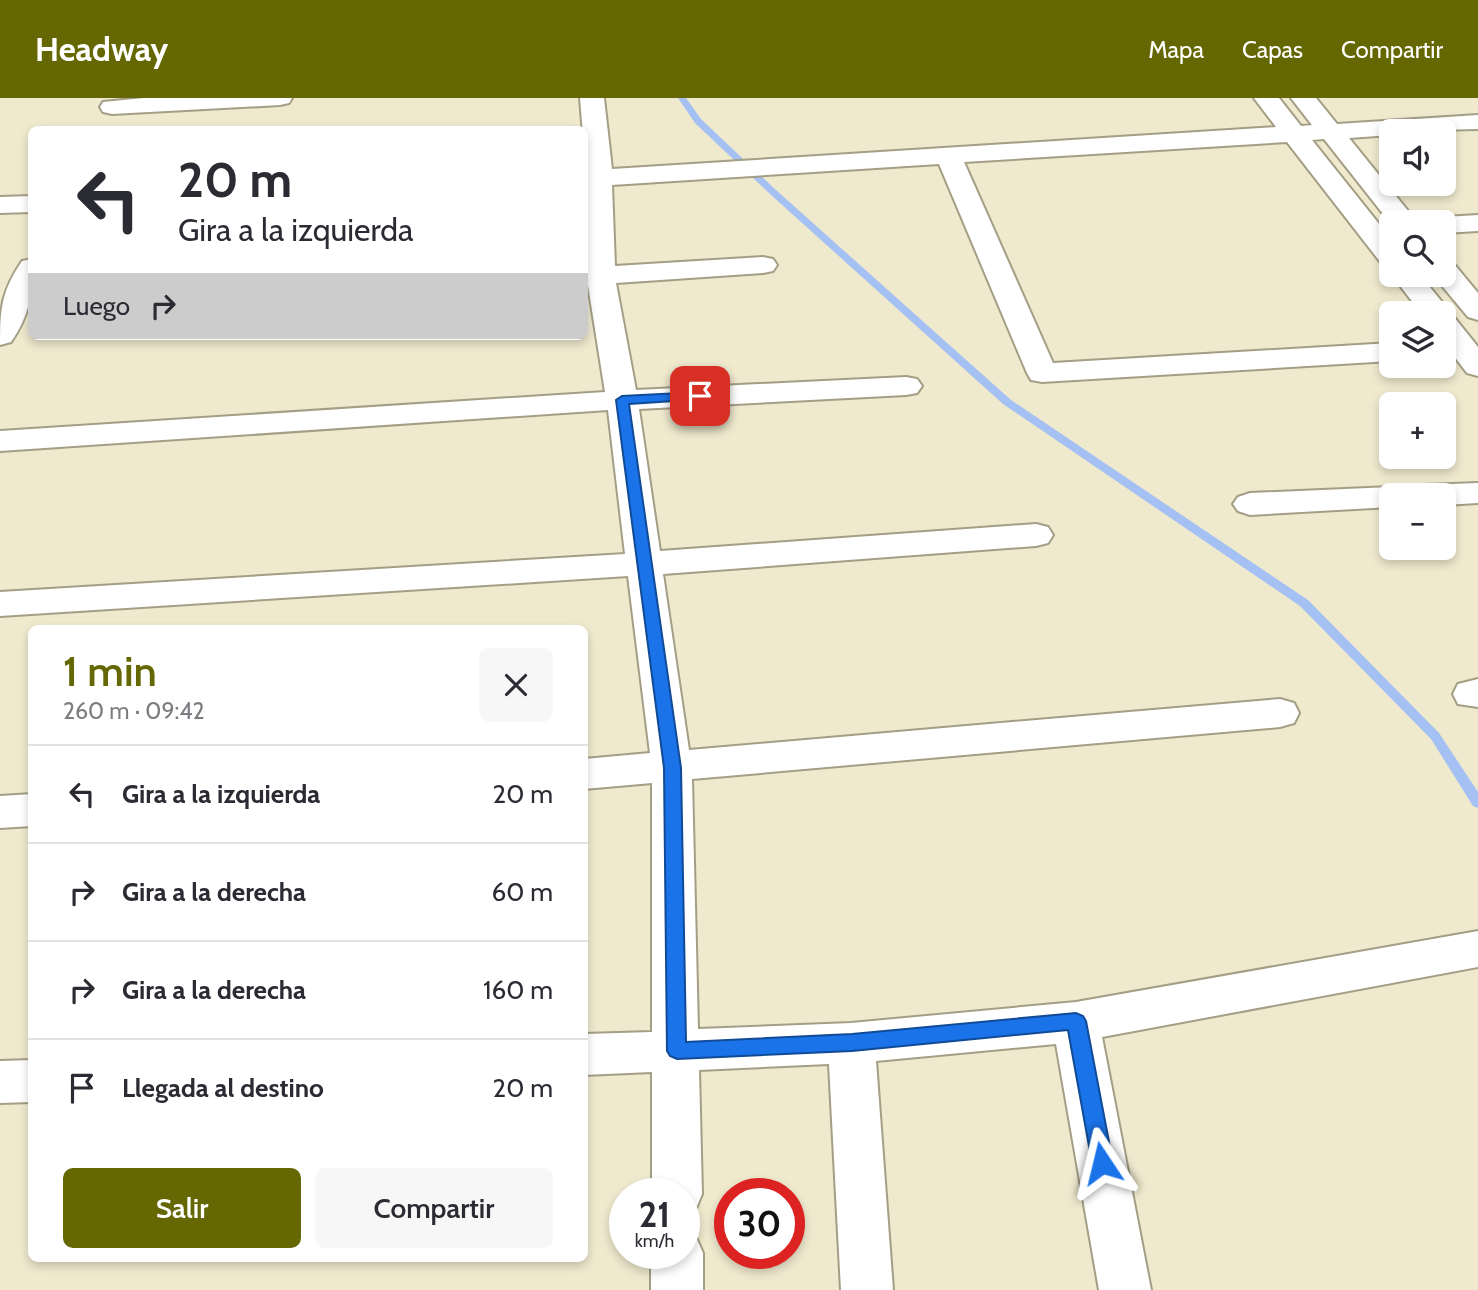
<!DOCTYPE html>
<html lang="es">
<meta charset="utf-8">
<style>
:root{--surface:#fff;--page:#f7f7f7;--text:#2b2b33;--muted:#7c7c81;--line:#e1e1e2;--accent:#646702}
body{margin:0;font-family:Cabin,sans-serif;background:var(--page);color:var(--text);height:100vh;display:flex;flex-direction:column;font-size:26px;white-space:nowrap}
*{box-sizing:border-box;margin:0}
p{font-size:23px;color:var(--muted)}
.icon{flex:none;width:38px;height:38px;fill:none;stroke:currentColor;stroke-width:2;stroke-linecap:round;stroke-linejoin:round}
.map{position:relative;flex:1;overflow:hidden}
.panel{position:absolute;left:28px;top:527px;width:560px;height:637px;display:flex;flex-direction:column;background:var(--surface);border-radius:10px;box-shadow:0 4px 10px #0003}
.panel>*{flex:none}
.hud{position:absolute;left:28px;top:28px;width:560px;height:214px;border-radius:10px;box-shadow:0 4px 10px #0003;background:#fff;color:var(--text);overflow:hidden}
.fabs{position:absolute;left:1379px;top:21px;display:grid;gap:14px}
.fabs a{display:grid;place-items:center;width:77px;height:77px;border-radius:10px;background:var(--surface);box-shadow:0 4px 10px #0003;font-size:35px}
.speed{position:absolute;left:609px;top:1080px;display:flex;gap:14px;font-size:35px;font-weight:700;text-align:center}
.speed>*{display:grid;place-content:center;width:91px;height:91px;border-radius:50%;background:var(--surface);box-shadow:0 4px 10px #0003;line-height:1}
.speed small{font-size:18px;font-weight:400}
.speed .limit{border:10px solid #d22;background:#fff;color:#111}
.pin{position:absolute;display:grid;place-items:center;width:60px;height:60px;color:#fff;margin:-30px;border-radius:14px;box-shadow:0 4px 10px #0006}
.me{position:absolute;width:77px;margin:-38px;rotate:350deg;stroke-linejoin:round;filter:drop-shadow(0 0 5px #0008)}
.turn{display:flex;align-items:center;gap:24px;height:147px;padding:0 35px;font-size:32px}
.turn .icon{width:91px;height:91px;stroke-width:2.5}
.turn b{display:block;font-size:49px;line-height:60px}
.then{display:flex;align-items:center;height:66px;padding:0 35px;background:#0003;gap:14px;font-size:26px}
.round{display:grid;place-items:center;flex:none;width:74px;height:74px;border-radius:10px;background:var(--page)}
.head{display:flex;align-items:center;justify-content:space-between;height:119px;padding:0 35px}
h1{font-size:42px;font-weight:600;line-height:52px;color:var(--accent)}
.primary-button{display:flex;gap:14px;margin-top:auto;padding:14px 35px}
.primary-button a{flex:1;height:80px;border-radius:10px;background:var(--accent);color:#fff;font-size:28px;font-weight:600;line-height:80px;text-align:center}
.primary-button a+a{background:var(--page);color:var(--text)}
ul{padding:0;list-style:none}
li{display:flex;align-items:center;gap:21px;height:98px;padding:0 35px;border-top:2px solid var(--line)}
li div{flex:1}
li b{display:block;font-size:26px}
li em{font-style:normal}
header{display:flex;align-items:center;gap:42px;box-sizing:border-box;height:98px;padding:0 35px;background:var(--accent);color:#fff}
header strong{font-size:33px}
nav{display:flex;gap:38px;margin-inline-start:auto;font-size:24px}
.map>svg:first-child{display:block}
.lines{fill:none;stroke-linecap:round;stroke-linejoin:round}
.stream{fill:#a5c1f3;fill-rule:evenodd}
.minor-casing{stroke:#a49e85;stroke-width:4}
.minor{fill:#fff;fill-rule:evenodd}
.route{fill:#1a73e8;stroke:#114b97;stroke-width:2}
</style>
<header>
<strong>Headway</strong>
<nav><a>Mapa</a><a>Capas</a><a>Compartir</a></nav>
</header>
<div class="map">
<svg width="1478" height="1192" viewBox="0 0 1478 1192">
<rect width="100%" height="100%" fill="#efe9ce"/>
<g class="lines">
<path class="stream" d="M678 0H686L701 21 776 92 1011 302 1308 502 1439 635 1478 694V710L1473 708 1431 641 1300 508 1003 306 770 96 695 25Z"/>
<defs>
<g id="minor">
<path d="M144 0H292L289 5 280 7 112 16 103 14 100 9 103 4Z"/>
<path d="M580 0H604L612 71 1276 29 1254 0H1279L1301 28 1312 27 1291 0H1316L1337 26 1478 17V31L1391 33V37L1349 40 1417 124 1391 126 1324 41 1312 42 1391 141V167L1381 165 1287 44 964 64 1053 265 1391 245V263L1042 284 1031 282 1027 275 939 66 612 87 615 168 763 159 773 161 777 167 773 173 763 175 616 185 636 292 906 279 917 281 922 288 917 295 906 297 639 311 660 453 1036 426 1048 429 1053 437 1048 445 1036 448 663 476 689 652 1280 601 1294 605 1299 615 1294 625 1280 629 692 681 698 931 851 925 1076 904 1478 833V869L1102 939 1151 1192H1099L1056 946 876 963 893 1192H841L829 966 699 972 702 1096 695 1113 684 1117V1096H652V974L584 977V936L652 934V685L584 691V661L650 655 628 478 0 518V494L625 456 608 312 0 353V333L605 294 588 187H584L586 73Z"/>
<path d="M32 98V114L0 115V99Z"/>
<path d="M1478 117V133L1444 135V124H1432L1444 119Z"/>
<path d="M32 161C32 195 31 215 11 244L0 247C0 211 1 194 22 163Z"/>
<path d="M1444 164 1454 166 1478 195V222L1468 219 1433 177H1444Z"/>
<path d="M1391 176 1420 177 1451 215 1449 217 1454 219 1478 249V278L1467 275 1444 245V215H1421Z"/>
<path d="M1478 385V405L1444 407V397H1407L1412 390 1424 387Z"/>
<path d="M1391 389 1403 392 1407 397H1391V409L1250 417 1238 413 1233 406 1238 399 1250 395Z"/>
<path d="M1478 581V609L1458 606 1453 596 1458 586Z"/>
<path d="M32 696V728L0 730V698Z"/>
<path d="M32 962V1004L0 1005V963Z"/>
<path d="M684 1133 695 1137 703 1155V1192H651V1155H684Z"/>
</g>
</defs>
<use href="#minor" class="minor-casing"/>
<use href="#minor" class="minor"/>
</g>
<path class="route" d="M700 294 704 296V301L629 306 681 670 686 944 852 936 1076 915 1083 918 1086 923 1113 1065 1110 1072 1102 1074 1095 1072 1092 1065 1068 932 852 953 677 961 670 958 667 953 664 670 616 302 622 298Z"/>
</svg>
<div class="fabs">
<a><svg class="icon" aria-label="sound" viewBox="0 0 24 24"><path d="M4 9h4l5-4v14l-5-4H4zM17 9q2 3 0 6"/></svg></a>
<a><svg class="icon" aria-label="search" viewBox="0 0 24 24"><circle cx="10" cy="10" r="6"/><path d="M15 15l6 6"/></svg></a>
<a><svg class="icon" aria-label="layers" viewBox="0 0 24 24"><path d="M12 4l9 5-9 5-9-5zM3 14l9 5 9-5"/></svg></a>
<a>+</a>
<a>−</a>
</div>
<div class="speed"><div>21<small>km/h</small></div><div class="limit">30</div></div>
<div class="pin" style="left:700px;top:298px;background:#d93025"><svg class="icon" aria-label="arrive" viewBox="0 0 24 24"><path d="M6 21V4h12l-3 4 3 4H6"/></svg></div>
<svg class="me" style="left:1102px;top:1065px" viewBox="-20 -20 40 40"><path d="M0-17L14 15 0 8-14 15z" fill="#1a73e8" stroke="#fff" stroke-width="4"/></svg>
<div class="hud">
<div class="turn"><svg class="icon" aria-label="left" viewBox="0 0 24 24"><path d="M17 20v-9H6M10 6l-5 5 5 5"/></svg><div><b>20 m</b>Gira a la izquierda</div></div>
<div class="then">Luego<svg class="icon" aria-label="right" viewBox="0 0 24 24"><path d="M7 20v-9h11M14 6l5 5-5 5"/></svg></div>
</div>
<section class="panel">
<div class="head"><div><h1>1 min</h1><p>260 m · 09:42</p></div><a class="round"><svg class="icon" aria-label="close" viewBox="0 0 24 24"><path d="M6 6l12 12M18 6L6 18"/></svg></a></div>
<ul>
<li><svg class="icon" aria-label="left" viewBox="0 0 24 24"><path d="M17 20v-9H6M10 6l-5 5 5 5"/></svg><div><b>Gira a la izquierda</b></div><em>20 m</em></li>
<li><svg class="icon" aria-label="right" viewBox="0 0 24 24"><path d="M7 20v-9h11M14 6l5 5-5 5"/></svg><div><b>Gira a la derecha</b></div><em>60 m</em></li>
<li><svg class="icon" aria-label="right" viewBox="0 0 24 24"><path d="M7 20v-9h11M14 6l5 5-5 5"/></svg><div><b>Gira a la derecha</b></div><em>160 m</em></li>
<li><svg class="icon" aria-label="arrive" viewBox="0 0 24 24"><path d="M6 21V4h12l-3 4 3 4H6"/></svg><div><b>Llegada al destino</b></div><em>20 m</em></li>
</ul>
<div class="primary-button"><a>Salir</a><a>Compartir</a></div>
</section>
</div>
